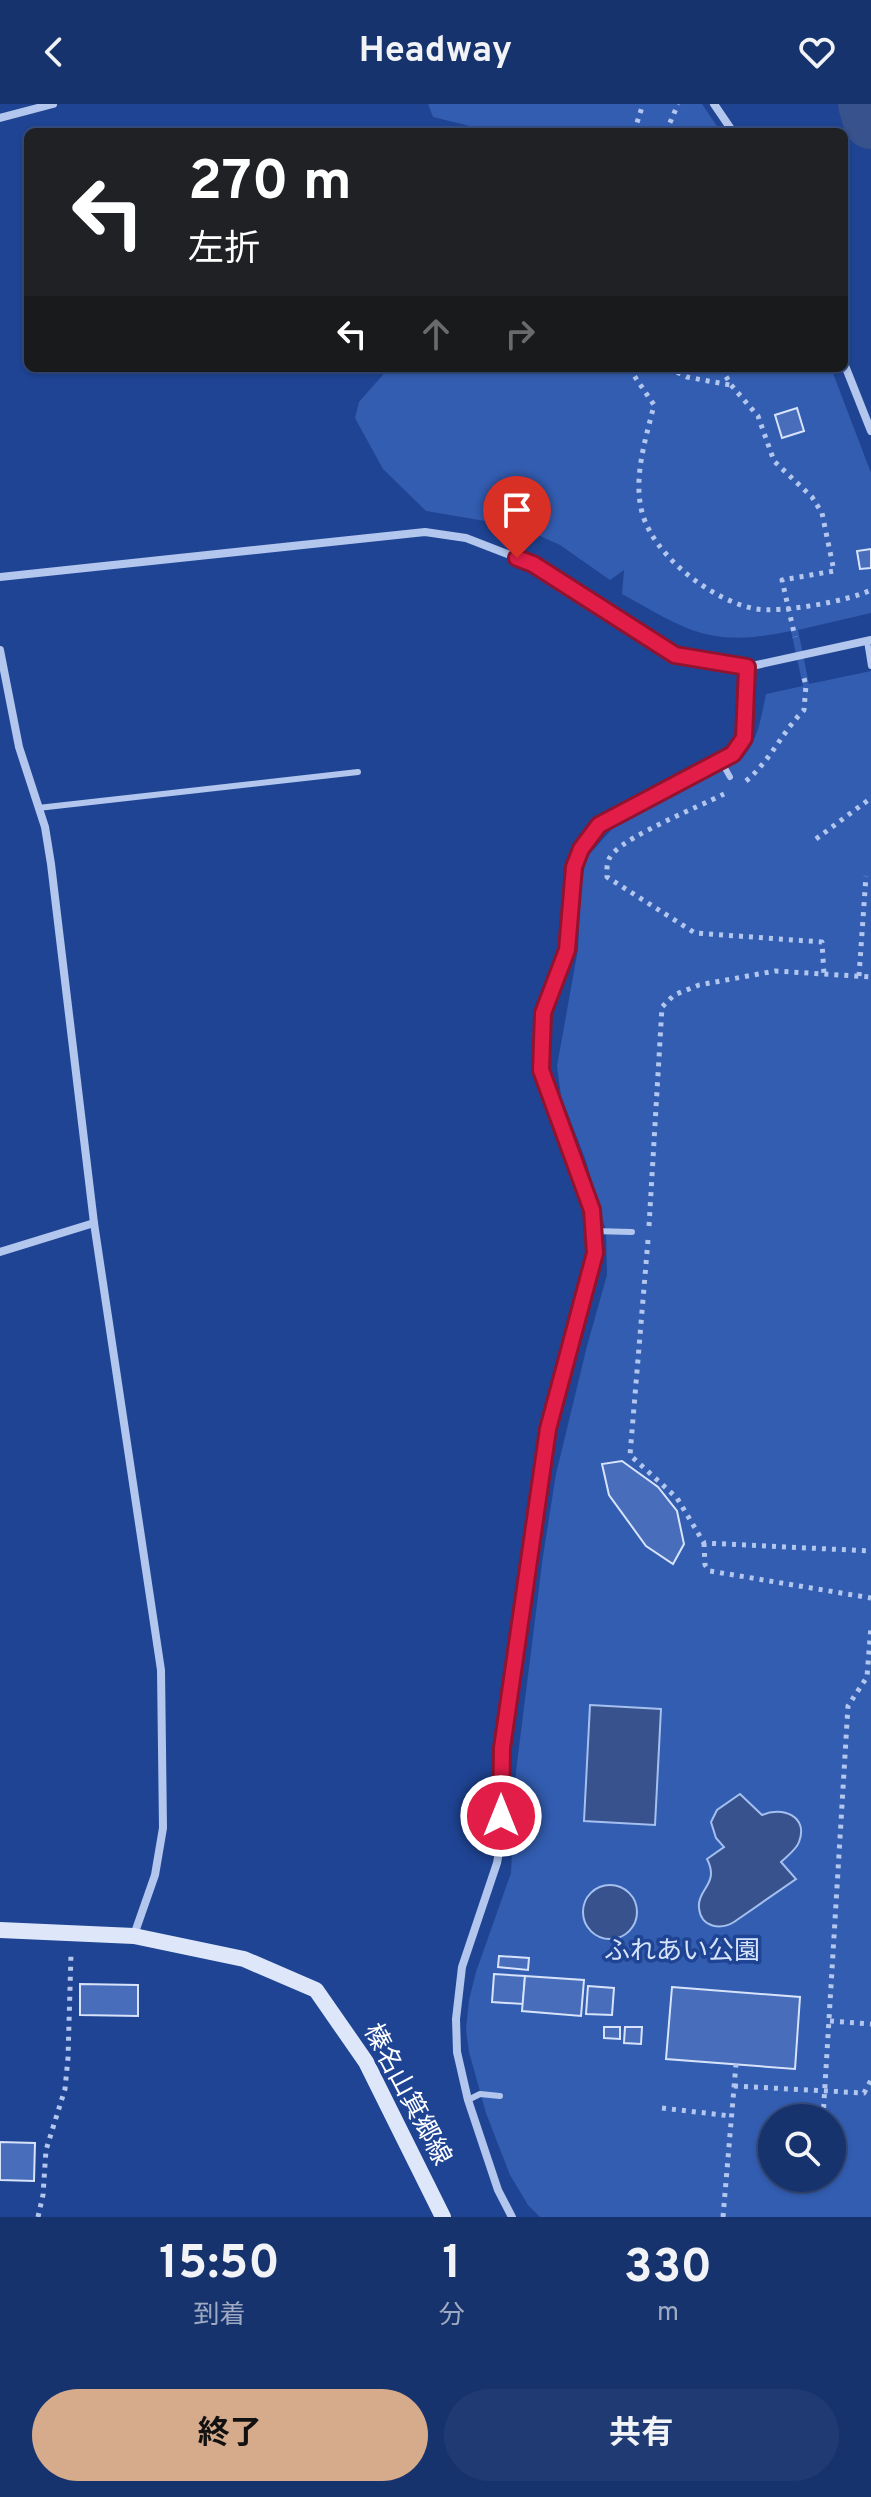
<!DOCTYPE html>
<html lang="ja">
<meta charset="utf-8">
<style>
:root{--surface:#17336e;--page:#203b73;--text:#f1f3f6;--muted:#9eaac2;--line:#364e81;--accent:#d6ab8b}
body{margin:0;font-family:Overpass,"Noto Sans JP",sans-serif;background:var(--page);color:var(--text);height:100vh;display:flex;flex-direction:column;font-size:30px;white-space:nowrap}
*{box-sizing:border-box;margin:0}
p{font-size:26px;color:var(--muted)}
.icon{flex:none;width:44px;height:44px;fill:none;stroke:currentColor;stroke-width:2;stroke-linecap:round;stroke-linejoin:round}
.map{position:relative;height:2113px;overflow:hidden}
.sheet{display:flex;flex-direction:column;background:var(--surface);flex:1}
.sheet>*{flex:none}
.banner{position:absolute;left:24px;top:24px;width:824px;height:244px;border-radius:12px;box-shadow:0 2px 6px #0004,0 0 0 2px var(--line);background:#202124;color:#fff;overflow:hidden}
.buttons{position:absolute;left:758px;top:2000px;display:grid;gap:16px}
.buttons a{display:grid;place-items:center;width:88px;height:88px;border-radius:50%;background:var(--surface);box-shadow:0 2px 6px #0004,0 0 0 2px var(--line);font-size:40px}
.pin{position:absolute;display:grid;place-items:center;width:68px;height:68px;color:#fff;margin:-82px -34px;border-radius:50% 50% 50% 0;rotate:-45deg;box-shadow:0 0 8px #0007}
.pin .icon{rotate:45deg}
.me{position:absolute;width:88px;margin:-44px;rotate:0deg;stroke-linejoin:round;filter:drop-shadow(0 0 6px #0008)}
.turn{display:flex;align-items:center;gap:28px;height:168px;padding:0 32px;font-size:36px}
.turn .icon{width:104px;height:104px;stroke-width:2.5}
.turn b{display:block;font-size:56px;line-height:68px}
.lanes{display:flex;align-items:center;height:76px;padding:0 32px;background:#0003;justify-content:center;gap:40px;direction:ltr}
.lanes .off{opacity:.35}
.eta{display:flex;justify-content:space-evenly;align-items:center;height:136px;text-align:center}
.eta b{font-size:48px;font-weight:700;line-height:56px}
.primary-button{display:flex;gap:16px;margin-top:auto;padding:16px 32px}
.primary-button a{flex:1;height:92px;border-radius:48px;background:var(--accent);color:#111;font-size:32px;font-weight:700;line-height:92px;text-align:center}
.primary-button a+a{background:var(--page);color:var(--text)}
header{display:flex;justify-content:space-between;align-items:center;height:104px;padding:0 32px;background:var(--surface);font-size:36px;font-weight:700}
.map>svg:first-child{display:block}
.green{fill:#335db1;fill-rule:evenodd}
.water{fill:#37528c;stroke:#a5bfef;stroke-width:2}
.lines{fill:none;stroke-linecap:round;stroke-linejoin:round}
.river{stroke:#37528c;stroke-width:56}
.building{fill:#486dba;stroke:#d7e3fa;stroke-width:2}
.path{stroke:#b2c6ee;stroke-width:5;stroke-dasharray:4 6;stroke-linecap:butt}
.service{stroke:#b2c6ee;stroke-width:6}
.minor{stroke:#b2c6ee;stroke-width:8}
.secondary{stroke:#dee7fa;stroke-width:16}
.route-casing{stroke:#92132f;stroke-width:20}
.route{stroke:#e11d48;stroke-width:14}
.labels{text-anchor:middle;dominant-baseline:central;stroke-width:7;stroke-linejoin:round;paint-order:stroke}
.park-label{font-size:26px;fill:#d7e3fa;stroke:#1f4493}
.street-label{font-size:26px;fill:#fff;stroke:#1f4493}
</style>
<header><svg class="icon" aria-label="back" viewBox="0 0 24 24"><path d="M15 5l-7 7 7 7"/></svg>Headway<svg class="icon" aria-label="heart" viewBox="0 0 24 24"><path d="M12 20l-8-8c-3-5 5-10 8-4 3-6 11-1 8 4z"/></svg></header>
<div class="map">
<svg width="871" height="2113" viewBox="0 0 871 2113">
<rect width="100%" height="100%" fill="#1f4493"/>
<g class="green">
<path d="M428 0H702L721 28H486V26L433 13Z"/>
<path d="M389 264H444L451 268 461 264H831L871 369V509L798 526 809 580 871 567V2113H540L528 2101 510 2071 486 2009 469 1948 466 1925 469 1896 476 1868 511 1769 516 1667 543 1452 556 1370 587 1242 607 1171 606 1127 586 1057 561 992 557 962 578 845 581 783 586 754 612 725 740 656C758 639 761 613 766 590L803 582 791 527C711 544 690 528 622 490L624 466 610 476 560 441 520 423 426 407 383 365 355 314 359 298ZM772 2014H832V2074H772Z"/>
</g>
<g class="water">
<path d="M590 1601 661 1605 655 1721 584 1717Z"/>
<path d="M740 1690 762 1711C782 1702 809 1712 799 1738 796 1746 787 1752 781 1758L796 1775 734 1818C721 1826 701 1824 699 1804 697 1785 720 1780 707 1755L724 1743 716 1734 711 1718 717 1706Z"/>
<circle cx="610" cy="1808" r="27"/>
</g>
<g class="lines">
<path class="river" d="M866 0 871 17"/>
</g>
<g class="building">
<path d="M797 304 804 327 782 334 775 311Z"/>
<path d="M871 445V464L860 465 857 447Z"/>
<path d="M622 1357 658 1383 677 1407 684 1440 673 1460 646 1442 609 1391 602 1360Z"/>
<path d="M499 1852 529 1854 528 1866 498 1863Z"/>
<path d="M494 1870 525 1872 523 1900 492 1898Z"/>
<path d="M525 1872 584 1876 581 1912 522 1907Z"/>
<path d="M80 1880 138 1881V1912L80 1911Z"/>
<path d="M588 1882 614 1884 612 1911 586 1910Z"/>
<path d="M672 1883 800 1893 795 1965 666 1955Z"/>
<path d="M604 1923H620V1935L604 1934Z"/>
<path d="M625 1923H642L641 1940 624 1939Z"/>
<path d="M0 2038 35 2039 34 2077 0 2076Z"/>
</g>
<g class="lines">
<g class="path">
<path d="M634 28 643 0"/>
<path d="M666 28 678 0"/>
<path d="M629 264 654 301C646 334 634 370 641 404 650 450 712 497 756 505 782 509 848 497 871 486"/>
<path d="M668 264 687 273 730 281"/>
<path d="M721 264 731 281 758 312 774 357 812 393 822 409 834 467 782 476 795 533"/>
<path d="M746 677C771 656 782 628 804 606L806 581 803 571"/>
<path d="M724 690C696 704 633 729 613 749 606 757 607 763 607 773L695 829 822 838 824 871"/>
<path d="M816 735 871 694"/>
<path d="M859 872 866 772"/>
<path d="M649 1122 662 903 674 891 699 881 775 867 871 873"/>
<path d="M648 1136 630 1351 677 1394 704 1439 871 1447"/>
<path d="M704 1439 705 1461 710 1467 871 1494"/>
<path d="M830 1917 871 1920"/>
<path d="M734 1982 864 1989 871 1976"/>
<path d="M662 2004 731 2012"/>
<path d="M823 2014 848 1602 867 1573 871 1522"/>
<path d="M38 2113 43 2091 46 2046 65 1985 68 1954 71 1850"/>
<path d="M723 2113 736 1960"/>
</g>
<g class="service">
<path d="M867 537 871 562"/>
<path d="M721 657 730 673"/>
<path d="M38 704 358 668"/>
<path d="M593 1127 632 1128"/>
<path d="M468 1996 480 1990 500 1992"/>
</g>
<g class="minor">
<path d="M714 0 733 28"/>
<path d="M0 14 53 0"/>
<path d="M844 259 871 327"/>
<path d="M0 473 425 428 466 434 533 460 675 551 747 563 871 536"/>
<path d="M0 546 19 643 45 723 51 760 94 1119 161 1566 163 1724 155 1771 134 1831"/>
<path d="M0 1148 94 1119"/>
<path d="M512 2113 498 2086 468 1996 457 1948 456 1915 462 1863 497 1759 502 1731 500 1694 502 1644 548 1325 595 1149 592 1106 541 966 543 909 567 846 574 763 581 745 599 721 733 650 744 634 747 563"/>
</g>
<path class="secondary" d="M0 1826 134 1832 244 1855 316 1886 366 1958 443 2113"/>
</g>
<g class="lines">
<defs>
<path id="route" d="M501 1712 502 1644 548 1325 595 1149 592 1106 541 966 543 909 567 846 574 763 581 745 599 721 733 650 744 634 747 563 675 551 533 460 517 454"/>
</defs>
<use href="#route" class="route-casing"/>
<use href="#route" class="route"/>
</g>
<g class="labels">
<g class="park-label">
<text x="682" y="1848">ふれあい公園</text>
</g>
<g class="street-label">
<text transform="translate(406 1991) rotate(62)">榛名山箕郷線</text>
</g>
</g>
</svg>
<div class="buttons">
<a><svg class="icon" aria-label="search" viewBox="0 0 24 24"><circle cx="10" cy="10" r="6"/><path d="M15 15l6 6"/></svg></a>
</div>
<div class="pin" style="left:517px;top:454px;background:#d93025"><svg class="icon" aria-label="arrive" viewBox="0 0 24 24"><path d="M6 21V4h12l-3 4 3 4H6"/></svg></div>
<svg class="me" style="left:501px;top:1712px" viewBox="-20 -20 40 40"><circle r="17" fill="#e11d48" stroke="#fff" stroke-width="3"/><path d="M0-11L8 9 0 5-8 9z" fill="#fff"/></svg>
<div class="banner">
<div class="turn"><svg class="icon" aria-label="left" viewBox="0 0 24 24"><path d="M17 20v-9H6M10 6l-5 5 5 5"/></svg><div><b>270 m</b>左折</div></div>
<div class="lanes"><svg class="icon" aria-label="left" viewBox="0 0 24 24"><path d="M17 20v-9H6M10 6l-5 5 5 5"/></svg><svg class="icon off" aria-label="ahead" viewBox="0 0 24 24"><path d="M12 20V5M6 11l6-6 6 6"/></svg><svg class="icon off" aria-label="right" viewBox="0 0 24 24"><path d="M7 20v-9h11M14 6l5 5-5 5"/></svg></div>
</div>
</div>
<section class="sheet">
<div class="eta">
<div><b>15:50</b><p>到着</p></div>
<div><b>1</b><p>分</p></div>
<div><b>330</b><p>m</p></div>
</div>
<div class="primary-button"><a>終了</a><a>共有</a></div>
</section>
